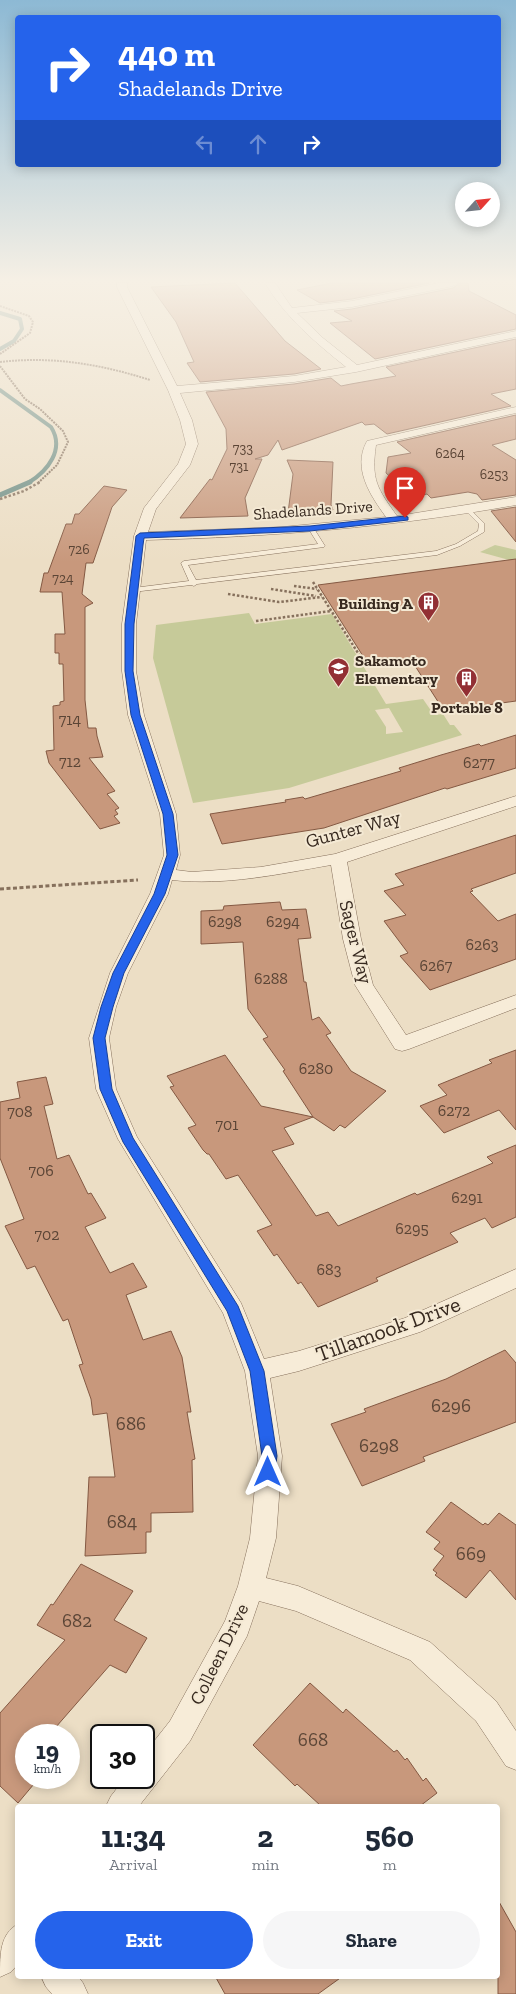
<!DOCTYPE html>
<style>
:root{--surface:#fff;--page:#f6f6f7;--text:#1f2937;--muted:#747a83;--accent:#2563eb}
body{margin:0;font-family:"Zilla Slab",serif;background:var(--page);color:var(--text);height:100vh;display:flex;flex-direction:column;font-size:19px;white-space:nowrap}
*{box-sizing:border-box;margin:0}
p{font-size:16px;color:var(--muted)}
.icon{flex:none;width:28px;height:28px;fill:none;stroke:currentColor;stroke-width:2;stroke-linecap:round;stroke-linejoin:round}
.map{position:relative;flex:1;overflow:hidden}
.drawer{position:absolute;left:15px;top:1804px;width:485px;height:175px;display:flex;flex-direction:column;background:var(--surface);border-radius:5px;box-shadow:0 2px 12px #0003}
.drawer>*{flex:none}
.guide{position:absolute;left:15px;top:15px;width:486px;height:152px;border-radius:5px;box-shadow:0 2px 12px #0003;background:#2563eb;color:#fff;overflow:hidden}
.needle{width:32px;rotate:63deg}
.controls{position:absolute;left:455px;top:182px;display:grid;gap:10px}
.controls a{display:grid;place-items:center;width:45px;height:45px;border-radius:50%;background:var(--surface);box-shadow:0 2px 12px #0003;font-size:25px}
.speed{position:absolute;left:15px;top:1724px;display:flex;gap:10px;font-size:25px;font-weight:700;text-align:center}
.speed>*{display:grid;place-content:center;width:65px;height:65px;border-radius:50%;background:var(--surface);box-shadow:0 2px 12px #0003;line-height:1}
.speed small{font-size:12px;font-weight:400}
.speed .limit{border:2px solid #111;border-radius:8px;background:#fff;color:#111}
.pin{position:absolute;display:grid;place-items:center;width:42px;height:42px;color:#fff;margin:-51px -21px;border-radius:50% 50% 50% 0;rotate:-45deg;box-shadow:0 0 5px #0007}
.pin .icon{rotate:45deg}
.me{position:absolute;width:55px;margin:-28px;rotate:0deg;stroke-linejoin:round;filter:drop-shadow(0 0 4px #0008)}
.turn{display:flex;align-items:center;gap:18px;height:105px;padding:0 20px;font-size:22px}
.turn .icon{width:65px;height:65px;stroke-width:2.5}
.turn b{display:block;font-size:35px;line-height:42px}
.lanes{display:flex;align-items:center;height:48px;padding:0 20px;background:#0003;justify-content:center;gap:25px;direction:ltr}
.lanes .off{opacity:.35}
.eta{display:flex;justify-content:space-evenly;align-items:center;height:85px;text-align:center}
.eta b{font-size:30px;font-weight:700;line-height:35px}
.action{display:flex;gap:10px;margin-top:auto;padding:10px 20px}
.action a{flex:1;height:58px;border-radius:30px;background:var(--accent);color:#fff;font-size:20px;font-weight:700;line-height:58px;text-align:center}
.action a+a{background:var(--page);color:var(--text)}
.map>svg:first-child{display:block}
.green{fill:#c6ca99;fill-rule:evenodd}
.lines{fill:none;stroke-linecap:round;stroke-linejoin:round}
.stream-far1{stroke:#6d8d84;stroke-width:4}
.stream{stroke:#6d8d84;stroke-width:5}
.building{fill:#c8987c;stroke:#845943}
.lane-casing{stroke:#86705c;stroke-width:1}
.street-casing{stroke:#86705c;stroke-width:1}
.path-far2{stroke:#86705c;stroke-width:2;stroke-dasharray:2 1;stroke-linecap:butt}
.path-far1{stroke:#86705c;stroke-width:2.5;stroke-dasharray:2.5 2;stroke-linecap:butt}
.path{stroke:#86705c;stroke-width:3;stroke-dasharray:4 2.5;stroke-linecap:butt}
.lane{fill:#f7ecd8;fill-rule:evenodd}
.street{fill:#f7ecd8;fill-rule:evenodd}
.route{fill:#2563eb;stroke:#184099}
.labels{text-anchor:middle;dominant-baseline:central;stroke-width:4;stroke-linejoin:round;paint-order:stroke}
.far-number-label{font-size:14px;fill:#5b4536}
.far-street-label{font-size:16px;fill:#37291f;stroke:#f4e9d4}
.far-poi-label{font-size:16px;font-weight:bold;fill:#37291f;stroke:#f4e9d4;text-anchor:end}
.number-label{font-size:16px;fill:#5b4536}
.street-label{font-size:19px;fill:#37291f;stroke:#f4e9d4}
.near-number-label{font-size:19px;fill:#5b4536}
.near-street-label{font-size:22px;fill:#37291f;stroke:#f4e9d4}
</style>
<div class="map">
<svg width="516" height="1994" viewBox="0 0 516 1994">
<rect width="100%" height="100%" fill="#ecdec5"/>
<g class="green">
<path d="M495 545 516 550V562L480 552Z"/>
<path d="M249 613 255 624 332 614 386 704 423 699 434 715 443 714 450 725H454L462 735 289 788 193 803 153 658 156 625ZM389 708 403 732 386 734V727L375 710Z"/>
</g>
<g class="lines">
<g class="stream-far1">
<path d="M0 313 20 319 22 329 14 341 0 349"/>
<path d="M0 390 51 427C65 449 48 471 28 483"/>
</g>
<path class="stream" d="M0 495 30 482"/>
</g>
<g class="building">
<path d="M235 283 285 341 321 369 294 374 200 382 187 363 194 362 176 322 151 287Z"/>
<path d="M332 283H429L352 299 320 303 297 290Z"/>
<path d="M460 283H468L469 291 516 315V329L375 359 330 323 352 321 334 311 352 309 453 288Z"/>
<path d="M516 339V389L491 394 511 406 387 434 374 424 365 425 362 422 282 450 278 440 268 455 255 459H262L245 498 248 516 180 518 210 479 212 480 227 449 226 429 206 392 294 384 331 378 341 386 351 384 396 376 386 367Z"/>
<path d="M516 415V439L492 445 516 460V495L482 500 477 494 468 492 431 498 427 494 413 497 386 473 388 457 411 453 397 442Z"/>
<path d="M287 460 333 462 331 505 333 510 288 513 293 474Z"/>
<path d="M104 486 127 490 112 507 93 563H86L82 594 93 603 85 607V700L88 728H96L97 736 103 757 89 758 115 791 107 794 119 808 115 810 118 814 114 816 120 823 100 829 49 763 46 751 54 750 53 706 60 705V702L64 701 63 664H59V653H55V634H65L62 592H40L44 573H48L66 524H72L75 514H79Z"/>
<path d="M516 507V542L491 511Z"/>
<path d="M516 559V701L444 711 410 658 368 664 318 585Z"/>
<path d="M516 735V768L447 789 445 788 324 828 222 844 210 814 286 802 285 800 303 797 305 799 401 771 399 768 441 755 479 744 481 746Z"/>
<path d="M516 835V873L471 889 473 891 470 892 498 921 516 914V959L430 990 400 956 408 953 384 921 406 915 384 891 404 885 395 874Z"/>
<path d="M280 902 282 910 306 909 311 938 298 939 304 982H306L312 1020 319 1017 331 1033 326 1035 351 1071 386 1091 345 1128 340 1125 334 1131 313 1117 284 1128 294 1144 272 1151 316 1216 328 1212 338 1226 415 1193 417 1195 493 1163 487 1157 516 1145V1217L492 1228 485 1218 450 1233 458 1242 376 1278 378 1281 318 1307 301 1282 298 1284 277 1254 274 1256 257 1231 272 1225 238 1175 226 1179 209 1154H207L203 1150 188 1128 196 1125 170 1087 174 1086 167 1076 225 1055 261 1106 313 1117 283 1071 285 1070 263 1039 268 1037 248 1009 243 942 201 944V911L223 910 224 906Z"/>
<path d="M516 1050V1130L499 1110 444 1133 420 1106 447 1095 438 1085 492 1063 489 1060Z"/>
<path d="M46 1077 53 1104 44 1106 57 1159 69 1155 88 1194 91 1193 106 1218 85 1227 110 1273 133 1263 147 1287 126 1295 143 1340 171 1331 182 1357 191 1412H187L195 1459 192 1460 193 1512 151 1513V1532H146V1553L85 1556 89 1477H115L107 1413 93 1415 91 1399 79 1365 83 1364 68 1319 63 1321 35 1266 27 1269 5 1226 24 1219 0 1158V1102L20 1098 17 1082Z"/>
<path d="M505 1350 516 1363V1422L423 1457 425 1461 362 1486 331 1424 366 1412 364 1409 446 1379Z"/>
<path d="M451 1502 483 1525 485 1523 488 1525 499 1513 516 1525V1600L490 1570 466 1598 435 1575 437 1573 433 1570 444 1556 434 1549 440 1542 426 1532Z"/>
<path d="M81 1564 133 1591 114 1620 147 1638 126 1673 110 1665 49 1735H26V1778H39L18 1803 0 1786V1713L65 1640 37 1625 51 1604 53 1605Z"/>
<path d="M310 1683 343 1713 346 1709 394 1752 397 1750 405 1760 407 1758 423 1781 426 1778 437 1793 420 1806H321L297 1784 295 1786 253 1745Z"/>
<path d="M498 1900 516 1932V1994H498Z"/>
<path d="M215 1976H343L318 1994H225Z"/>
</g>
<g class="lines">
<defs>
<path id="lane" d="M466 509H470L484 523V532L460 546 437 555 197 584 194 586 191 585 133 592 129 590 133 588 189 581 181 563 184 561 318 544 308 528 311 526 313 527 325 546 324 547 188 565 196 580 436 551 456 544 478 531 479 524 466 511Z"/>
<g id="street">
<path d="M117 283H127V287L177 386 294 376 346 367C315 342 286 318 265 283H275L292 308 352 301 439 283H458L453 286 352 307 297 313 323 338 357 365 516 331V337L356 372 294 382 180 393 192 420 198 444 190 465 156 509 148 532 282 527 386 517C370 495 352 468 367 441L516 407V413L376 445C371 480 377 488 397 516L516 497V505C393 527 270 537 146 540L136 624V671L144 715 176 814 180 855 176 870 192 872 261 867 335 854 516 796V806L347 862 361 939 373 985 406 1035 516 995V1008L409 1049 402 1051 395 1049 355 985 343 939 331 865C279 874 225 886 172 880L168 894 128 973 116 1007 109 1038 116 1089 137 1137 241 1303 264 1359 299 1351 405 1318 516 1269V1288L420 1332 299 1371 270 1378 282 1456 276 1538 266 1578 298 1586 430 1642 496 1701 516 1731V1770L506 1766 476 1721 410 1660 296 1611 259 1601 247 1636 190 1741 139 1806H106L111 1796 125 1778H144V1754L170 1721 225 1621 238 1586 250 1538 258 1456 245 1371 223 1313 118 1139 96 1089 89 1038 110 973 150 894 164 855 160 814 128 715 122 671V624L134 536 144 508 178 464 186 444 180 420 168 390 117 287Z"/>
<path d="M18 1924V1964L11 1972 0 1977C0 1953 0 1934 18 1924Z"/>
<path d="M41 1976H78L83 1983 88 1994H52L46 1987Z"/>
</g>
</defs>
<use href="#lane" class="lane-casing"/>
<use href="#street" class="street-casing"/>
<g class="path-far2">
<path d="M0 306 29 316 33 322 30 333 0 354"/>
<path d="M0 362C52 356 100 364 150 380"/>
<path d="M0 366 25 399 40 409 63 431 68 442 57 465 38 483"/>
</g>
<g class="path-far1">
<path d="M0 499 24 491 40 482"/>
<path d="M313 582 365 664"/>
<path d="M294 586 317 589"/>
<path d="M271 589 316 596"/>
<path d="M228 594 279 602 322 597"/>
<path d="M256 621 331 611"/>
</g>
<path class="path" d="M0 889 138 880"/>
<use href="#lane" class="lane"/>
<use href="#street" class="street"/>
</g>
<linearGradient id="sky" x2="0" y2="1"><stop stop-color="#8db9d4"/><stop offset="0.5" stop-color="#f6f0e5"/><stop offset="1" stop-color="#f6f0e5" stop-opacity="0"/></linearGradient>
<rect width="516" height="562" fill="url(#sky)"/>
<path class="route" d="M405 516 408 517V520L310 531 144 538 143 545 134 624 133 671 140 715 173 814 178 855 165 894 124 973 113 1007 105 1038 112 1089 133 1138 238 1306 264 1371 277 1456 274 1477 268 1479 263 1477 261 1472 262 1456 250 1371 227 1311 123 1142 100 1089 93 1038 101 1007 113 973 154 894 167 855 163 814 131 715 125 671V624L135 545 136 536 140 533 310 526Z"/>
<defs>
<symbol id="building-pin" viewBox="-11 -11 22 30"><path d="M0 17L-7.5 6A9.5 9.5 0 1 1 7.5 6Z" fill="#922f34" stroke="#f4e9d4"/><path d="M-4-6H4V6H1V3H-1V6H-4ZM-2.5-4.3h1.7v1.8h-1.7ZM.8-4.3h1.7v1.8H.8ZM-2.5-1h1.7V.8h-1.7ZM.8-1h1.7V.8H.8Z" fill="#fff"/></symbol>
<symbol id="school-pin" viewBox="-11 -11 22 30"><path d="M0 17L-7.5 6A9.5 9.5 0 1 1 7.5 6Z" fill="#922f34" stroke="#f4e9d4"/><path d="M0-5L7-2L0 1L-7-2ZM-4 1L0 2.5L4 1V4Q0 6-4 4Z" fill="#fff"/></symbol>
</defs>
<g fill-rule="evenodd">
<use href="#building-pin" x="416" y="590" width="25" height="34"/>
<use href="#school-pin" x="326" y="656" width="25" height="34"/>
<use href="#building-pin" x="454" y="666" width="25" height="34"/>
</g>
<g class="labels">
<g class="far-number-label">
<text x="243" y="448">733</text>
<text x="450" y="453">6264</text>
<text x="239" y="466">731</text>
<text x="494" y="474">6253</text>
<text x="79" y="549">726</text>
<text x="63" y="578">724</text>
</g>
<g class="far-street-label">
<text transform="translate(313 510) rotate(-4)">Shadelands Drive</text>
</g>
<g class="far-poi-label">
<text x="413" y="603">Building A</text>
<text x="355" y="660" text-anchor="start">Sakamoto<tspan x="355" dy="18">Elementary</tspan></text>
<text x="467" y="707" text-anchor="middle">Portable 8</text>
</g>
<g class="number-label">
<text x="70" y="719">714</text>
<text x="70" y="761">712</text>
<text x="479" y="762">6277</text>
<text x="225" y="921">6298</text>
<text x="283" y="921">6294</text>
<text x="482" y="944">6263</text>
<text x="436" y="965">6267</text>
<text x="271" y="978">6288</text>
<text x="316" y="1068">6280</text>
<text x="454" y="1110">6272</text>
<text x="20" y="1111">708</text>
<text x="227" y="1124">701</text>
<text x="41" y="1170">706</text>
<text x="467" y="1197">6291</text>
<text x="412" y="1228">6295</text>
<text x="47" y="1234">702</text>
<text x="329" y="1269">683</text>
</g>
<g class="street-label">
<text transform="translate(353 829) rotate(-15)">Gunter Way</text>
<text transform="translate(356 942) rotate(76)">Sager Way</text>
<text transform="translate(219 1654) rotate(-64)">Colleen Drive</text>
</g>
<g class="near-number-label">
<text x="451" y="1405">6296</text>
<text x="131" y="1423">686</text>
<text x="379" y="1445">6298</text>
<text x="122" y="1521">684</text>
<text x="471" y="1553">669</text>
<text x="77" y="1620">682</text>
<text x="313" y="1739">668</text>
</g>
<g class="near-street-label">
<text transform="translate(388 1329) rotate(-20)">Tillamook Drive</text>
</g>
</g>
</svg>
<div class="controls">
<a><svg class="needle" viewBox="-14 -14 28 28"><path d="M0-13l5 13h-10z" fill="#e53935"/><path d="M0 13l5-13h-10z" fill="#747a83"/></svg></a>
</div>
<div class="speed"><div>19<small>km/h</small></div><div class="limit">30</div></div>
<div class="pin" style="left:405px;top:518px;background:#d93025"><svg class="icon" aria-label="arrive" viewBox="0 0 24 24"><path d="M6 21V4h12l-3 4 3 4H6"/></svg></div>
<svg class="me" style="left:268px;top:1472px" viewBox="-20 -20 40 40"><path d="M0-17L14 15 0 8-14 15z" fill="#2563eb" stroke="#fff" stroke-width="4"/></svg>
<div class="guide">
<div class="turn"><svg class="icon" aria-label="right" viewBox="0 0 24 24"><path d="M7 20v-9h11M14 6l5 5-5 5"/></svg><div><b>440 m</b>Shadelands Drive</div></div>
<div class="lanes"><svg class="icon off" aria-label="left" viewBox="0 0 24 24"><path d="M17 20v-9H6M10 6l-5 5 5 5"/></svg><svg class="icon off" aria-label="ahead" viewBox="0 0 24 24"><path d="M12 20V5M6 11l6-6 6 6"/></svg><svg class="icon" aria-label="right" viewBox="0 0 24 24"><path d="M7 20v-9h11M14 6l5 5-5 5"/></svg></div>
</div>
<section class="drawer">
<div class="eta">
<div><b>11:34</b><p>Arrival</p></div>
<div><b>2</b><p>min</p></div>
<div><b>560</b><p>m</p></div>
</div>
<div class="action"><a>Exit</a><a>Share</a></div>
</section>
</div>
